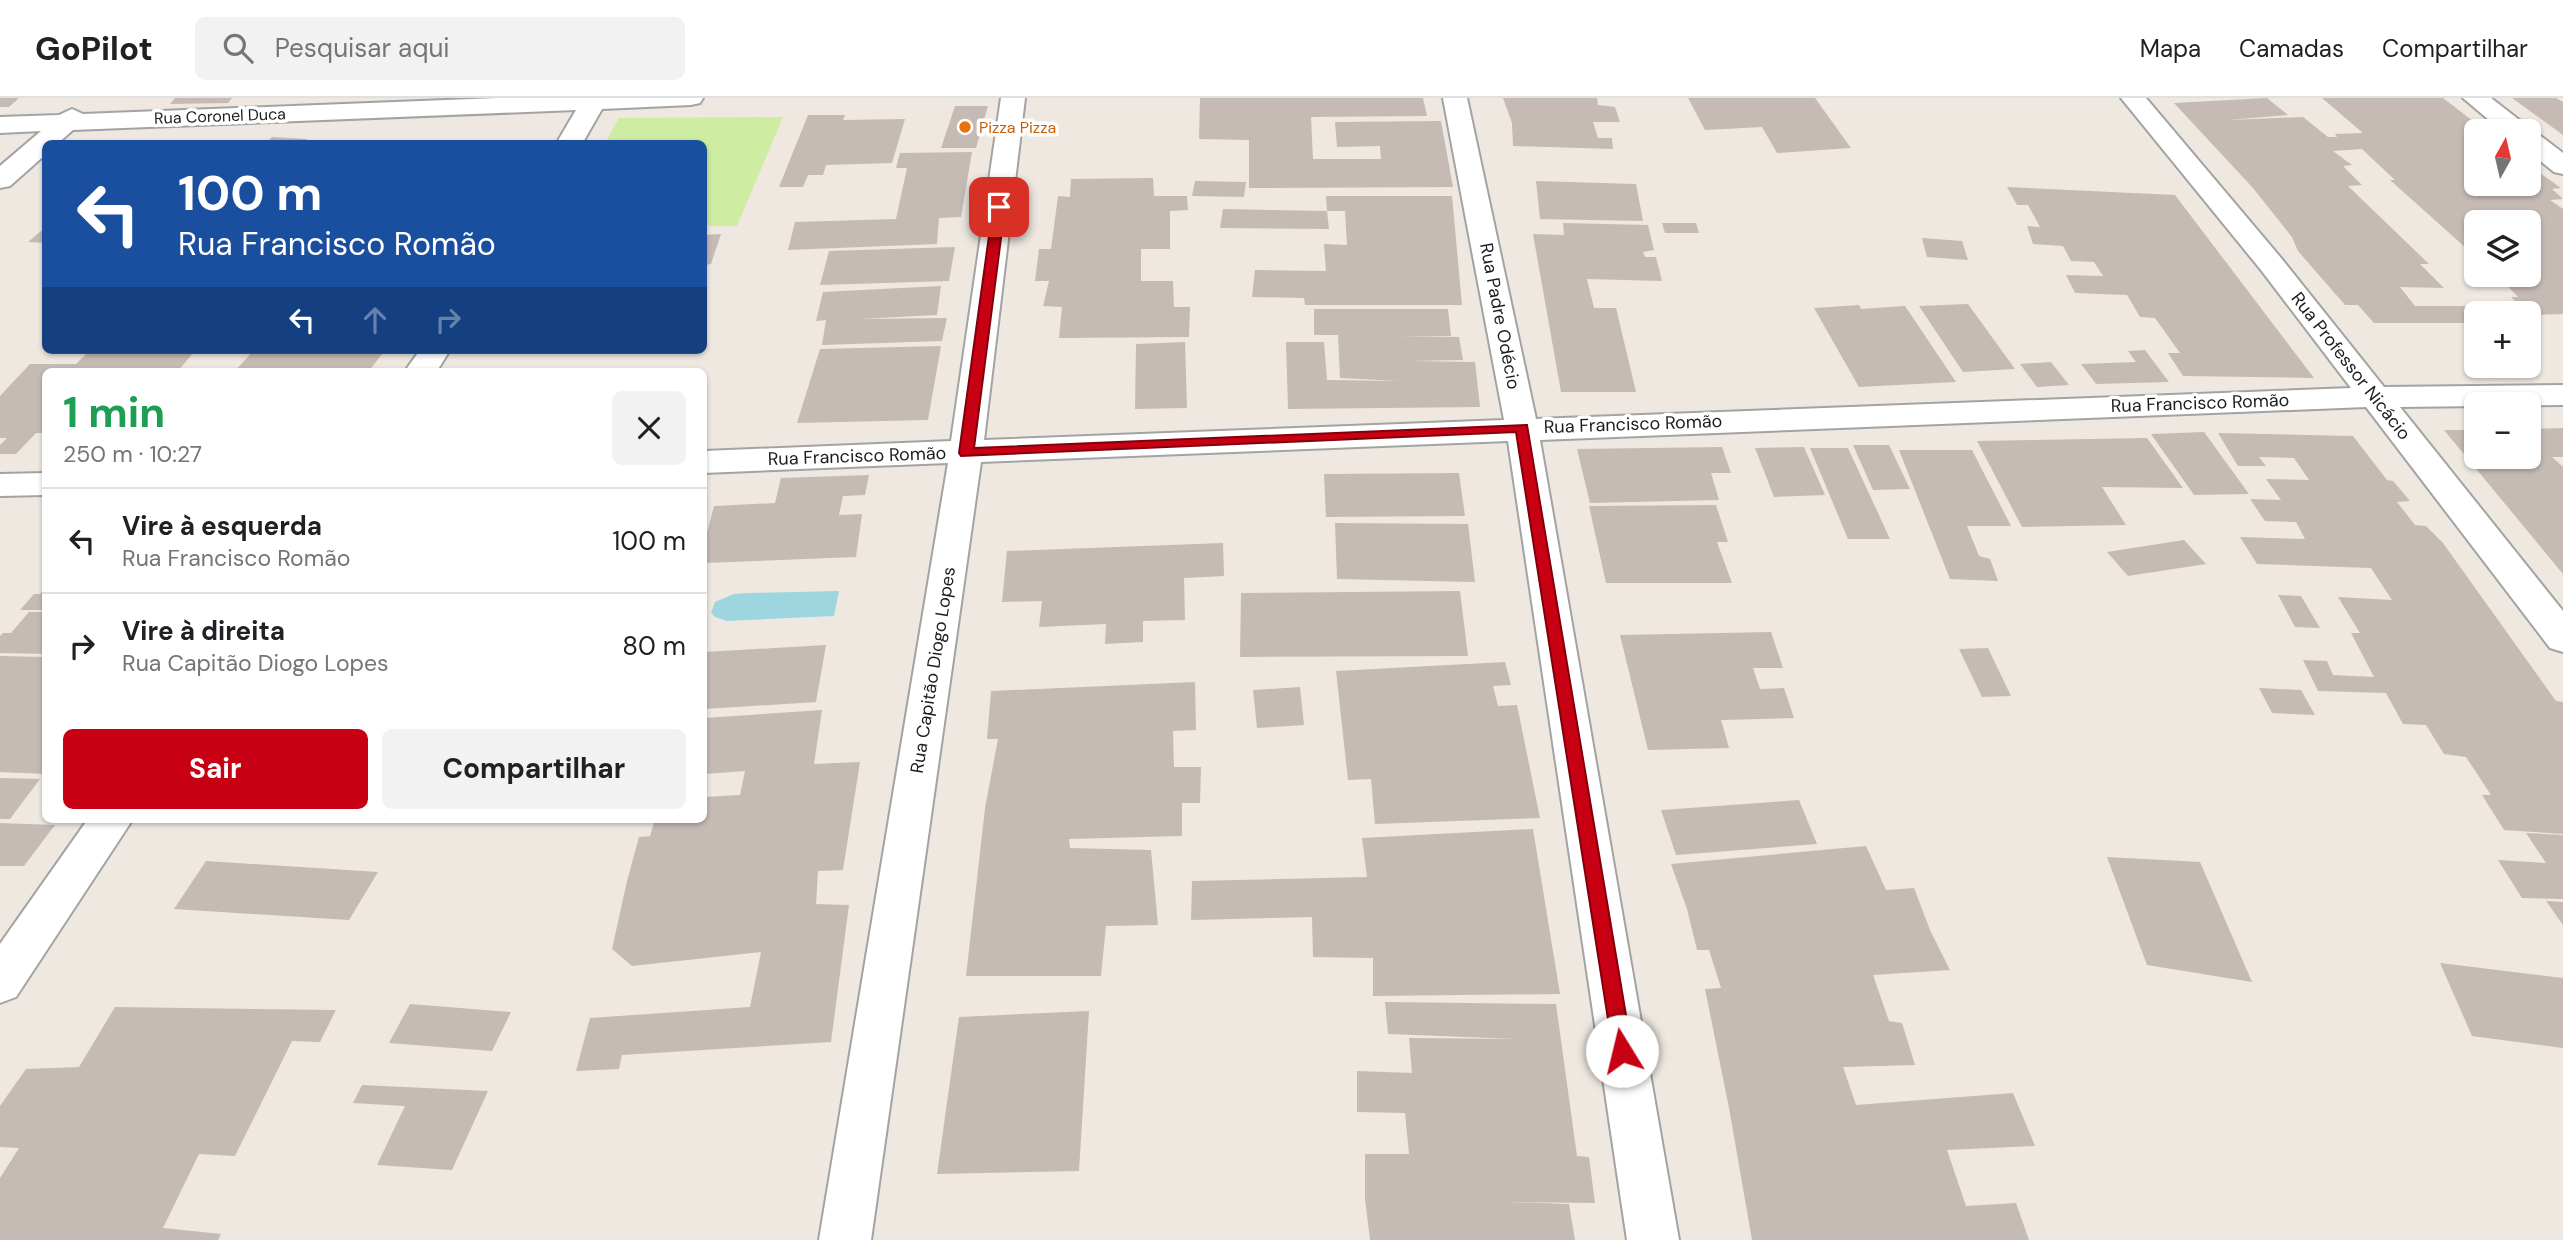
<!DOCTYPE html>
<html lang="pt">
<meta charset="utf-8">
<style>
:root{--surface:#fff;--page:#f2f2f2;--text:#202124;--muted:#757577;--line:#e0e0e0;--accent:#c80013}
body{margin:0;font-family:"DM Sans",sans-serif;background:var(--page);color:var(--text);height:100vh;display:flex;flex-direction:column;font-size:26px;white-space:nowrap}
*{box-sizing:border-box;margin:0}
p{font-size:23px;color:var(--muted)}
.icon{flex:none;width:38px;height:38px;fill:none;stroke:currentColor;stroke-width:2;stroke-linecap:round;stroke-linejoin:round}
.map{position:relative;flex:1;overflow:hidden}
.panel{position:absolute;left:42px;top:270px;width:665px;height:455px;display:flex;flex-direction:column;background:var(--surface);border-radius:10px;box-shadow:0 2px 5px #0004}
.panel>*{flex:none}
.hud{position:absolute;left:42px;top:42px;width:665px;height:214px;border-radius:10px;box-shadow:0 2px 5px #0004;background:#1a4fa0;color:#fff;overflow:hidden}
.needle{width:46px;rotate:8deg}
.controls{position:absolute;left:2464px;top:21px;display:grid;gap:14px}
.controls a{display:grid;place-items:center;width:77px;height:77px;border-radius:10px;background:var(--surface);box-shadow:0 2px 5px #0004;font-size:35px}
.pin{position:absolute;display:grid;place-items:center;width:60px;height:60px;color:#fff;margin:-30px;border-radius:14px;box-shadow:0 4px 10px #0006}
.me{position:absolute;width:77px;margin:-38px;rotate:351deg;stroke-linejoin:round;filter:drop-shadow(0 0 5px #0008)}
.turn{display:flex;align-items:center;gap:24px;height:147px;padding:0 21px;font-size:32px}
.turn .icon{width:91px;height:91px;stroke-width:2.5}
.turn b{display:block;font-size:49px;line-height:60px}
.lanes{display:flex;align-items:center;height:66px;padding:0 21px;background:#0003;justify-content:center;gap:35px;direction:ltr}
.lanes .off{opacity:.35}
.round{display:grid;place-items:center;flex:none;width:74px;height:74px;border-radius:10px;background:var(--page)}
.summary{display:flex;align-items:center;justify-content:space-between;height:119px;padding:0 21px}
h1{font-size:42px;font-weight:700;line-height:52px;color:#1e9e55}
.primary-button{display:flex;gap:14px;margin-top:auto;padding:14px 21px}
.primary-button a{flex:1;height:80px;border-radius:10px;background:var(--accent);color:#fff;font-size:28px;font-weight:700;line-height:80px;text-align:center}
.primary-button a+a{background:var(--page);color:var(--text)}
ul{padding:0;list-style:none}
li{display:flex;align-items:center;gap:21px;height:105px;padding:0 21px;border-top:2px solid var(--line)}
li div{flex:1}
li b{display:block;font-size:26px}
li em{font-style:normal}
header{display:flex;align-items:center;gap:42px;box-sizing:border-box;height:98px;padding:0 35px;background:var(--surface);border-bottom:2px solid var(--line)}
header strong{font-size:33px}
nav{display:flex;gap:38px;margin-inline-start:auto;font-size:24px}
.search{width:490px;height:63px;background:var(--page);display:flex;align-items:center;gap:18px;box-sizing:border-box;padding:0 24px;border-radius:10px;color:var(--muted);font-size:26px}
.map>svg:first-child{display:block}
.grass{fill:#ceeca2}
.water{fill:#9ed6df}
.building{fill:#c6bab4}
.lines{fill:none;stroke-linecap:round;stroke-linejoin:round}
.minor-casing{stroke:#a3a3a3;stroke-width:4}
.minor{fill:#fff;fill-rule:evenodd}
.route{fill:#c80013;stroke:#82000c;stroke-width:2}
.food-dot{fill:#e8710a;stroke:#fff;stroke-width:2.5}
.labels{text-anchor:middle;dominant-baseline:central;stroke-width:7;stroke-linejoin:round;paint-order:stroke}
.far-street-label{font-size:16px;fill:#1c1c1c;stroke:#fff}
.far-food-label{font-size:16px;fill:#c56008;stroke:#fff;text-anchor:start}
.street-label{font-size:18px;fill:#1c1c1c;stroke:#fff}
</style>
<header>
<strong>GoPilot</strong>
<div class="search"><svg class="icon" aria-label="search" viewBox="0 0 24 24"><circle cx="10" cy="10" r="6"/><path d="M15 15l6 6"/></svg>Pesquisar aqui</div>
<nav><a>Mapa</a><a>Camadas</a><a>Compartilhar</a></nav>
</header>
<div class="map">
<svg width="2563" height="1142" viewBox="0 0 2563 1142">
<rect width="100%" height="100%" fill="#eee8e1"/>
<path class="grass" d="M783 19 737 128H704V46L605 45 619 20Z"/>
<path class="water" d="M839 493 834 518 727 523 715 519 711 515 715 504 734 496 747 495Z"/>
<g class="building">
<path d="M0 0H19L9 9H0Z"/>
<path d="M175 0H232L228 5 170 6Z"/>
<path d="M1200 0H1423L1427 18 1311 19 1313 61H1381L1380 48 1337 49 1335 24 1441 23 1453 89 1249 90V42L1199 41Z"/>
<path d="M1503 0H1597L1598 7 1615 9 1620 24H1593L1598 40H1612L1613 51 1513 48 1512 25Z"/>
<path d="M1688 0H1815L1851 50 1777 55 1762 29 1705 32Z"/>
<path d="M2267 0 2288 17 2229 22 2303 19 2328 39H2337L2335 36 2363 35 2322 0H2443L2486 33H2476V86H2529V67L2561 90 2552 91 2563 101 2550 102 2563 111V216L2529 217 2511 199H2518L2497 177H2529V124H2476V159L2390 82H2395L2362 51 2333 53 2352 67 2343 68 2362 87 2348 88 2429 166H2420L2444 190 2400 189 2415 208H2472L2480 215H2476V225H2374L2358 207H2345L2298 153 2292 139 2253 90 2174 5Z"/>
<path d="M2512 0H2556L2563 4V37Z"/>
<path d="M955 8H988L976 50H941Z"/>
<path d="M808 17H845L843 22 905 21 892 65 826 67 823 77H808L803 89H779Z"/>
<path d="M272 39 307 41 302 46H265Z"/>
<path d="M972 54 961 119 939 120 937 146 788 152 795 124 896 121 907 70H896L900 55Z"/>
<path d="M1153 80 1154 98H1187L1188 112 1170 113V151H1141V183H1173L1174 209H1190L1189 239 1059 240 1062 209 1043 208 1049 183H1035L1039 151H1051L1058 98 1070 99 1071 81Z"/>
<path d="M1195 83 1246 84 1244 99 1192 98Z"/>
<path d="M1536 83 1636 86 1643 123 1540 121Z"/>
<path d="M2007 89 2175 97 2314 280 2183 278 2168 255H2180L2155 220 2140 219 2127 197 2075 195 2066 177 2103 178 2094 164 2071 163 2063 148 2033 146 2027 128 2040 129 2028 107H2017Z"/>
<path d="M1326 98H1452L1462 207H1305L1304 200 1252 199 1255 172 1326 173 1324 146 1347 147 1345 113H1327L1329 131 1220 130 1223 111 1327 113Z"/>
<path d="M1563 125 1648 127 1654 152 1643 154 1645 159H1656L1662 183 1587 181 1594 210H1616L1636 294H1561L1533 136 1564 137Z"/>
<path d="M1662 125H1696L1699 135H1665Z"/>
<path d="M46 129V145L28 144Z"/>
<path d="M721 136 711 166 704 167V137Z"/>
<path d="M1922 140 1962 143 1968 162 1927 159Z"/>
<path d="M955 149 949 183 820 187 829 153Z"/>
<path d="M941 188 937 217 859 221 947 220 942 243 822 247 826 222 816 223 823 194Z"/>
<path d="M1968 206 2015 271 1963 274 1919 208Z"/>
<path d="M1859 207 1861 211 1905 208 1956 284 1859 289 1814 210Z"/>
<path d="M1314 211H1448L1451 238H1398L1459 239 1463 262 1410 263 1475 264 1480 309 1288 311 1286 244H1324L1327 282 1400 283 1340 280 1338 237H1314Z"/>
<path d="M1185 244 1187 310 1135 311 1136 246Z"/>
<path d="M941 248 928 322 797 325 820 251Z"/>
<path d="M254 252H385L369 273H235Z"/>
<path d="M2145 252 2169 284 2096 286 2081 266 2136 264 2128 253Z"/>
<path d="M87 255H193L178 273H46V335H36L16 356H0V347L7 340H0V298L30 266H76Z"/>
<path d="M2051 264 2069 287 2037 289 2020 266Z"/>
<path d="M2563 330V359H2552L2563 369V476L2444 332H2476V359H2529V331Z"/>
<path d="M2204 334 2249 396 2194 397 2151 336Z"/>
<path d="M2218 335 2353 338 2387 382 2393 383 2410 403 2397 404 2415 427 2426 428 2443 445 2556 603 2563 604V736L2504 732 2482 697H2491L2466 659 2444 656 2426 627 2403 626 2386 595 2318 593 2303 562 2327 563 2333 577 2374 579 2351 535H2360L2338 499 2392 502 2371 470 2257 466 2240 439 2305 441 2296 424 2265 423 2250 401 2281 402 2266 381 2309 382 2294 360 2259 359 2266 368H2238Z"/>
<path d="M2147 340 2183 390 2102 389 2126 427 2022 429 1977 343Z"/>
<path d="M1853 347H1889L1910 391 1873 392Z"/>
<path d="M1722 349 1731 375H1711L1719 402 1590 405 1577 351Z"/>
<path d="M1804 349 1825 397 1774 399 1755 350Z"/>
<path d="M1810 350H1848L1890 441H1848Z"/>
<path d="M1899 352H1972L2011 428H1967L1979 458 1990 461 1998 483 1950 481Z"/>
<path d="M1459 375 1465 418 1326 419 1324 376Z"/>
<path d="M869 377 865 397 843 398 839 417 862 416 856 459 704 465V446L714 408 775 405 781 380Z"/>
<path d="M1716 407 1728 444H1717L1732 485H1606L1589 408Z"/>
<path d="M1335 425 1468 426 1475 484 1337 481Z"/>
<path d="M2184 442 2206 466 2128 478 2107 454Z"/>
<path d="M1223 445 1224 478 1184 480 1185 522 1143 523V544L1105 546 1106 526 1039 529 1042 503 1002 504 1007 453Z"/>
<path d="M46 490V512H20L34 496H40Z"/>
<path d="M1460 493 1468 558 1240 559 1241 495Z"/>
<path d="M2278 497 2301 498 2320 530 2295 529Z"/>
<path d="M29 514H46V556L0 555V538L3 535H11Z"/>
<path d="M1771 534 1783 570H1753L1760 591 1784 590 1794 620 1721 622 1729 650 1648 652 1620 537Z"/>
<path d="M826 547 816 604 704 611V554Z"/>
<path d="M1988 550 2011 598 1982 599 1959 551Z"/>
<path d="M0 558 46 559V676L0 674Z"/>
<path d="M1505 564 1511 587 1493 588 1498 608 1517 607 1540 720 1375 726 1371 681 1348 682 1336 573Z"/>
<path d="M1195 584 1196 632 1173 633 1174 669H1201L1200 705H1182V738L1069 741 1070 750 1151 752 1158 827 1106 828 1101 878H966L985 710 998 641H987L991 593Z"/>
<path d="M1300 589 1304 627 1257 630 1253 592Z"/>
<path d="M2259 590 2301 592 2315 617 2272 615Z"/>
<path d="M822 612 814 666 860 664 843 772 818 773 816 806 849 807 831 944 622 957 619 971 576 973 590 920 750 909 761 854 632 868 612 851 627 783 639 739 650 738 655 721H704V699L740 697 745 673 704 676V620Z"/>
<path d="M0 680 40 681 10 721H0Z"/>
<path d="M1799 702 1817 746 1676 757 1661 712Z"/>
<path d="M0 725 55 727 24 768H0Z"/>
<path d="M1533 731 1560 896 1373 898V860L1313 859 1312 819 1191 822 1192 783 1367 779 1362 740Z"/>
<path d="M2526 735 2563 737V801L2522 800 2498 762 2546 765Z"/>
<path d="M1866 748 1886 792 1914 790 1930 832 1950 872 1873 877 1889 923 1902 925 1915 967 1843 969 1856 1007 2013 995 2035 1048 1947 1052 1966 1108 2016 1105 2029 1142H1752L1729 1010 1705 891 1721 890 1709 852H1697L1687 811 1671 766Z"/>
<path d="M2107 759 2200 764 2252 884 2147 867Z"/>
<path d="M206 763 378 774 349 822 174 811Z"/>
<path d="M2546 803 2563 804V827Z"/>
<path d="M2440 865 2563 880V950L2472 938Z"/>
<path d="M1385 904 1556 906 1577 1058 1589 1059 1595 1105 1504 1104 1569 1106 1575 1142H1370L1365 1101V1056H1409L1405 1015 1357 1014V973L1412 975 1409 940 1517 941 1388 936Z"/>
<path d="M410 906 511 914 492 953 389 945Z"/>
<path d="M115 909 336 912 320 944 292 943 235 1058 199 1056 163 1130 221 1136 218 1142H0V1080L19 1050 0 1049V1008L26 971 79 969Z"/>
<path d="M1089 913 1079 1073 937 1076 959 919Z"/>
<path d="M362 987 488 993 452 1072 377 1067 405 1008 353 1005Z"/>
</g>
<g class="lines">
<defs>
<g id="minor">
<path d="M498 0H703L700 5 691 7 602 11 582 46H556L576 12 73 32 57 46H46V56L10 88 0 90V68L41 33 0 35V19L59 17 72 11 83 16Z"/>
<path d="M1001 0H1025L984 342 1504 322 1443 0H1467L1536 321 2351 290 2261 172 2121 0H2146L2281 160 2384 289 2563 287V307L2400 309 2563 513V554L2550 550 2366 309 1540 342 1679 1142H1627L1508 343 981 364 871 1142H819L948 365 704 375V353L951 343Z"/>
<path d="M2463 0H2491L2527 28 2530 34 2538 36 2563 55V76L2554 74 2529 54V33H2502Z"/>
<path d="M420 252H450L437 273H405Z"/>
<path d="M46 375V397L0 398V376Z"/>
<path d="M88 721H133L16 899 0 905V846Z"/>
</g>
</defs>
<use href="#minor" class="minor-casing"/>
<use href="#minor" class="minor"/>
</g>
<path class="route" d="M999 106 1005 109 974 350 1527 327 1632 953 1629 959 1622 962 1615 959 1613 953 1516 334 961 358 959 355 993 109Z"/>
<circle class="food-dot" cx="965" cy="29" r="7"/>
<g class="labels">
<g class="far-street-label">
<text transform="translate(220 18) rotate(-2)">Rua Coronel Duca</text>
</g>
<g class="far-food-label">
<text x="979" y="29">Pizza Pizza</text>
</g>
<g class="street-label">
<text transform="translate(1500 218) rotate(79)">Rua Padre Odécio</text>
<text transform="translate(2351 268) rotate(52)">Rua Professor Nicácio</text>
<text transform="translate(2200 305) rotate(-2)">Rua Francisco Romão</text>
<text transform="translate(1633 326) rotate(-2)">Rua Francisco Romão</text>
<text transform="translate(857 358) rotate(-2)">Rua Francisco Romão</text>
<text transform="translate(933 572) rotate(-81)">Rua Capitão Diogo Lopes</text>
</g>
</g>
</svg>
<div class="controls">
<a><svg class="needle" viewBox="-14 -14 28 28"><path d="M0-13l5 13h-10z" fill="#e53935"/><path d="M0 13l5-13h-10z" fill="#757577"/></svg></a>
<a><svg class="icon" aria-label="layers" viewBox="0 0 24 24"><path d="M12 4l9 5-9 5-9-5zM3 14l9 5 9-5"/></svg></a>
<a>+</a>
<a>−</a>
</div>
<div class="pin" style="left:999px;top:109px;background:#d93025"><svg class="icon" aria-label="arrive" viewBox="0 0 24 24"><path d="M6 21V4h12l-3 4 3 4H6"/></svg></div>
<svg class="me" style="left:1622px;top:953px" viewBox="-20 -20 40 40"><circle r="19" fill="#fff"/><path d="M0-13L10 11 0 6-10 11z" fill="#c80013"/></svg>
<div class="hud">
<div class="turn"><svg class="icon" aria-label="left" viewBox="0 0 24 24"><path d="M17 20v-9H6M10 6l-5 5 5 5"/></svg><div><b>100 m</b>Rua Francisco Romão</div></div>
<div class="lanes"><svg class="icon" aria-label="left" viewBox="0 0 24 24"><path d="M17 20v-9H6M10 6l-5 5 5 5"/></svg><svg class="icon off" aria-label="ahead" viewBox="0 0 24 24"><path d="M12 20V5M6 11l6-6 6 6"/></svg><svg class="icon off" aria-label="right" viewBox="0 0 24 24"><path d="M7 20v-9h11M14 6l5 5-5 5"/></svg></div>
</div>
<section class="panel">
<div class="summary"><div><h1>1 min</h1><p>250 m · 10:27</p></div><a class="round"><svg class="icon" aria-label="close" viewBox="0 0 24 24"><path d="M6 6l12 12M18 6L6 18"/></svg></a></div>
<ul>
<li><svg class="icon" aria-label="left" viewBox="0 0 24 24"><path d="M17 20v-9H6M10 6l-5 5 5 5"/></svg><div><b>Vire à esquerda</b><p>Rua Francisco Romão</p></div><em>100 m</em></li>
<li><svg class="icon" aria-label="right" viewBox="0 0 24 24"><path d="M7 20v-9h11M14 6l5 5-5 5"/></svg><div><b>Vire à direita</b><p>Rua Capitão Diogo Lopes</p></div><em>80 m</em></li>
</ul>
<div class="primary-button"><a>Sair</a><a>Compartilhar</a></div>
</section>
</div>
